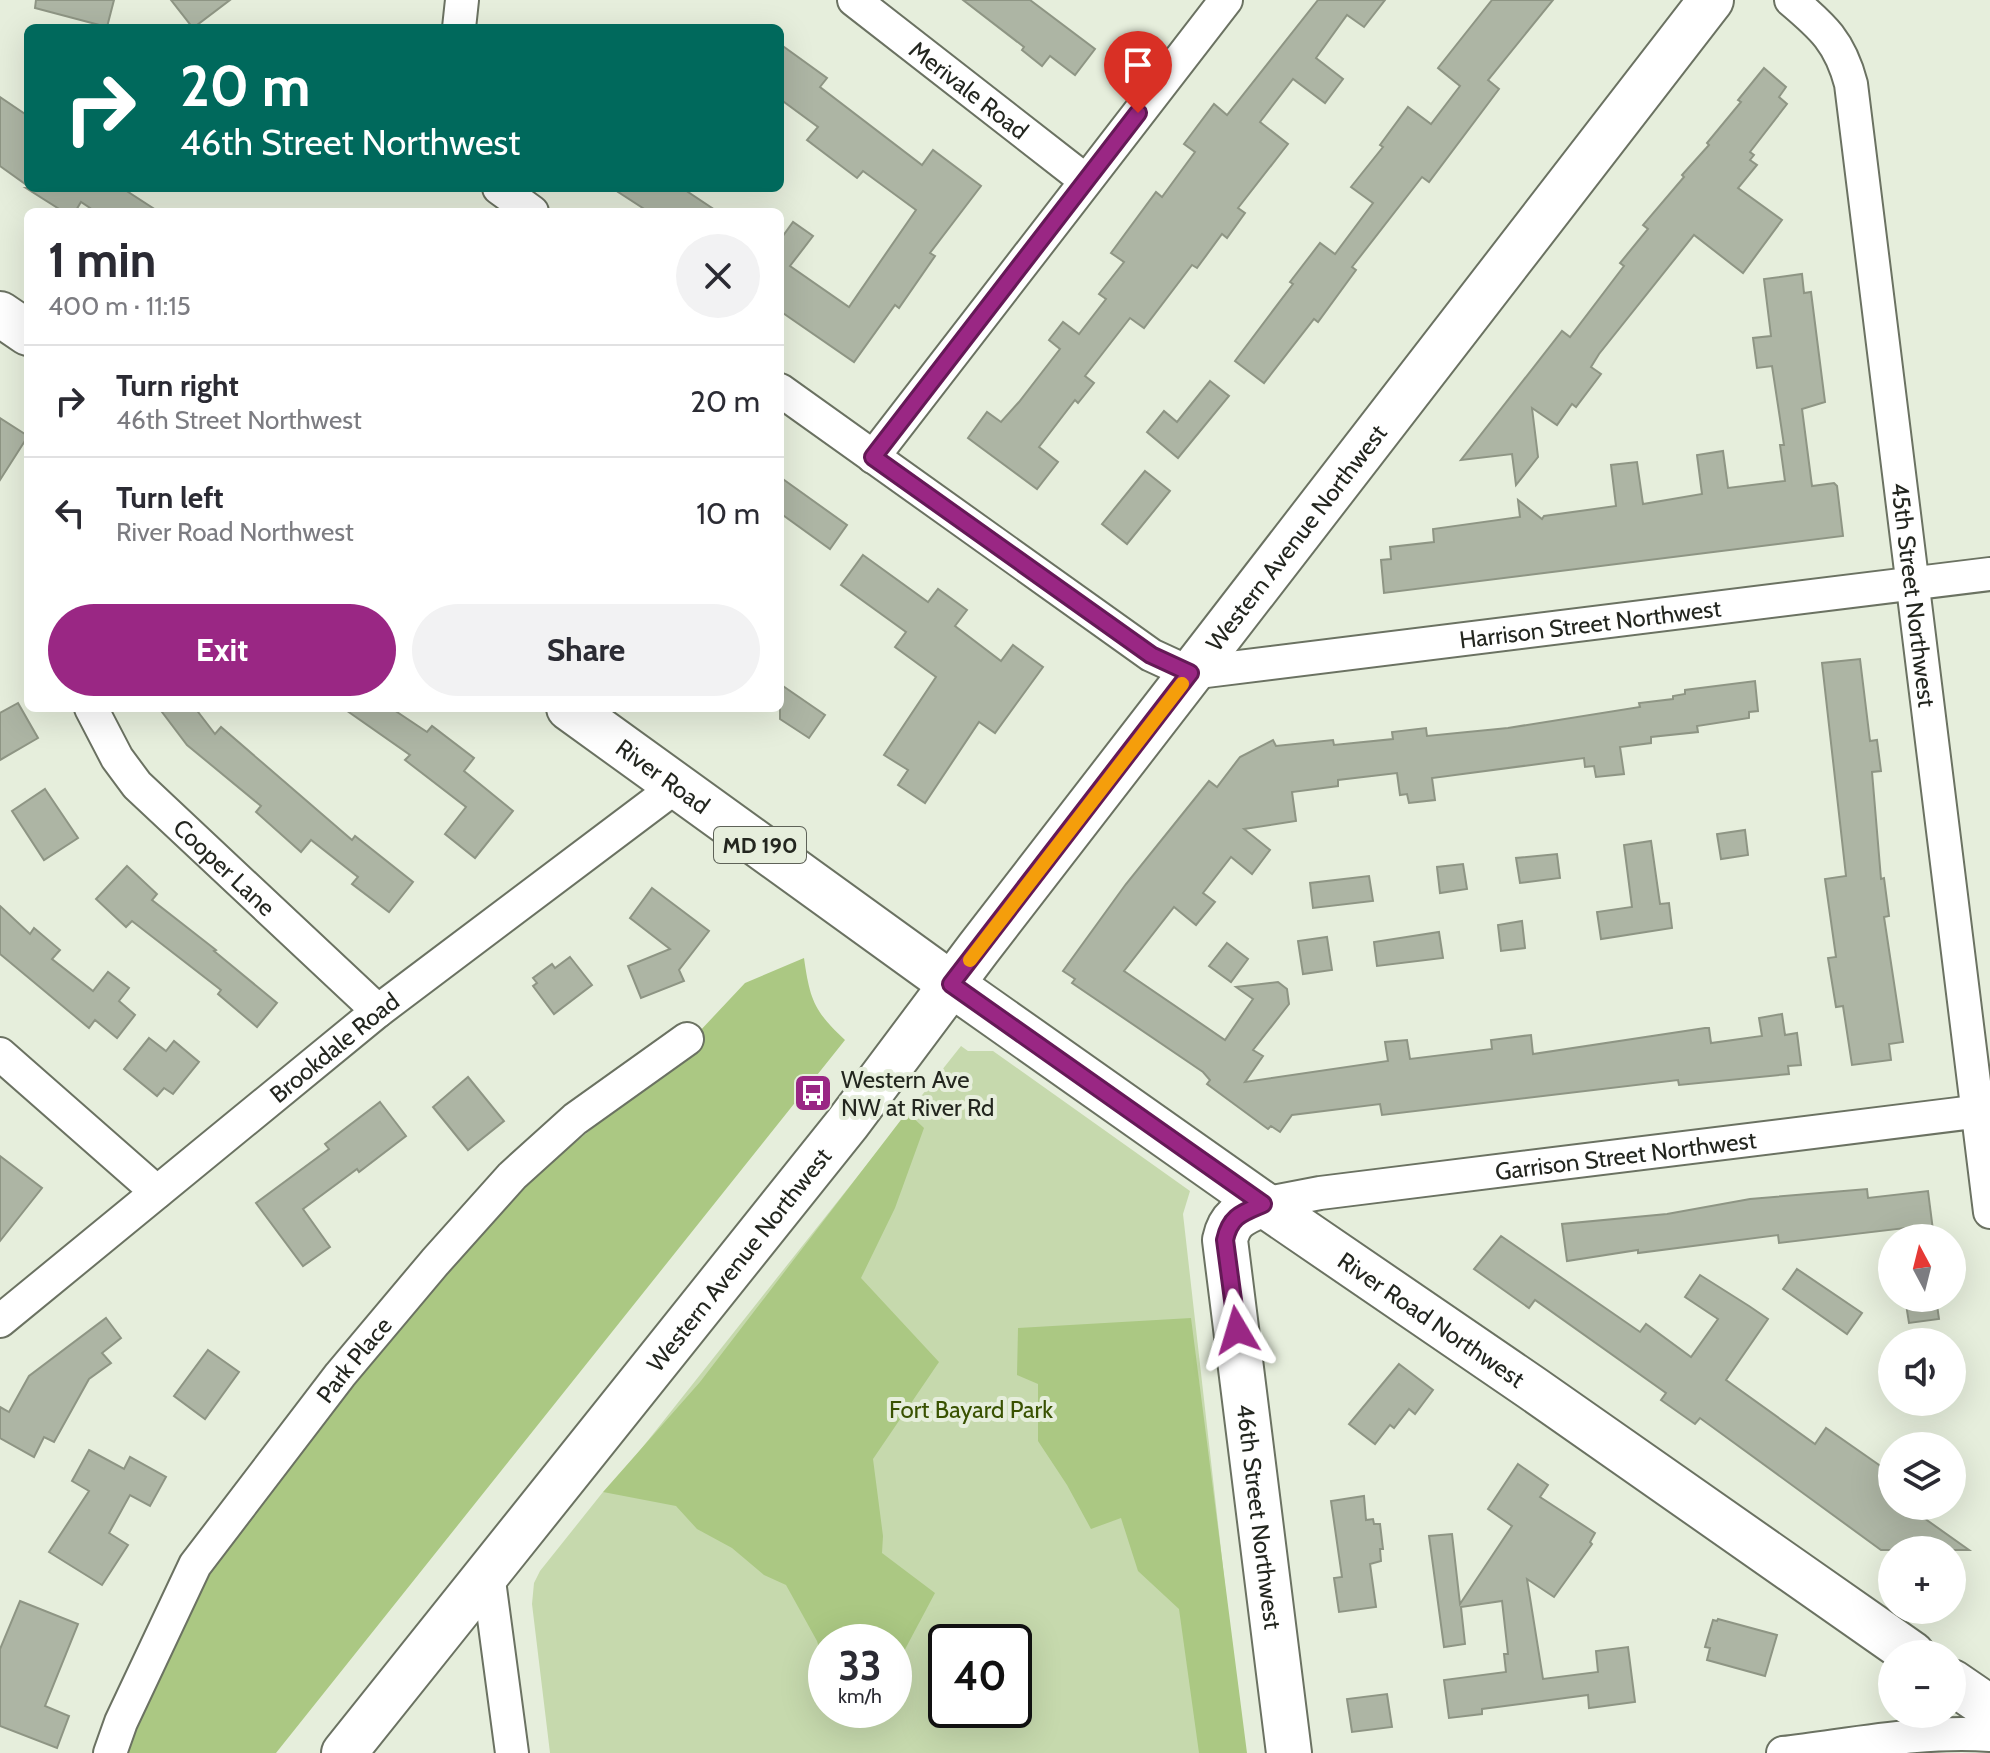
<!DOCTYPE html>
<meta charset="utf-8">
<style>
:root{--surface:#fff;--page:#f2f2f3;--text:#2b2b33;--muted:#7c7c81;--line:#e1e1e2;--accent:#9a2784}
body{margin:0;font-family:Cabin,sans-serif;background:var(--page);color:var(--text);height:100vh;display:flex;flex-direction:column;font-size:30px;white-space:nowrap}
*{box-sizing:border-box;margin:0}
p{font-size:26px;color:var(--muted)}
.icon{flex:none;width:44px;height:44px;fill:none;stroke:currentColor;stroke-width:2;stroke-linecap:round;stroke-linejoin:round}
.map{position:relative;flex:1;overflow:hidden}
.side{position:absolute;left:24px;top:208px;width:760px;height:504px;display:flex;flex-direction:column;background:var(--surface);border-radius:12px;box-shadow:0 8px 32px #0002}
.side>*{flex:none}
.hud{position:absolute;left:24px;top:24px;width:760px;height:168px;border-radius:12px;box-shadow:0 8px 32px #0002;background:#00695c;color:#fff;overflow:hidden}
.needle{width:52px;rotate:353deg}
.controls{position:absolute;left:1878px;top:1224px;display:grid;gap:16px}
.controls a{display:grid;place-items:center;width:88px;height:88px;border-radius:50%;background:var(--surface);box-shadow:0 8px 32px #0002;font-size:40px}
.speed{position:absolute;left:808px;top:1624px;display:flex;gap:16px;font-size:40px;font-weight:700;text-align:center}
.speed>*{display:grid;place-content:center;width:104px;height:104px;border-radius:50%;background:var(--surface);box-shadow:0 8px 32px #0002;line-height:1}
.speed small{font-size:20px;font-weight:400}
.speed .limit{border:4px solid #111;border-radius:12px;background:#fff;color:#111}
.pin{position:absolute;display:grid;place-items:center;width:68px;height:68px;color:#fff;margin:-82px -34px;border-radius:50% 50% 50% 0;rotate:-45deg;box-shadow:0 0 8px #0007}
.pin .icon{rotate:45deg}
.me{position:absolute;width:88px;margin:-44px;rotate:353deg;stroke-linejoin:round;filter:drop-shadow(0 0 6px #0008)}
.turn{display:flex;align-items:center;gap:28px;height:168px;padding:0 24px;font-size:36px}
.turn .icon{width:104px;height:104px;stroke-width:2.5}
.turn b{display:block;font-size:56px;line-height:68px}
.round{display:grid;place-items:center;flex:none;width:84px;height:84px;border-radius:42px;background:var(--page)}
.head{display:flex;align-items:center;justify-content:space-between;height:136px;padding:0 24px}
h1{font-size:48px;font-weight:700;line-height:60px}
.primary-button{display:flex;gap:16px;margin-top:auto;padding:16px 24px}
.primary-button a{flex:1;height:92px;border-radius:48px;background:var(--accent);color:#fff;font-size:32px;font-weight:700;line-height:92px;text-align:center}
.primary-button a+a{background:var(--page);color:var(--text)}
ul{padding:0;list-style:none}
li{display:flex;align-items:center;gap:24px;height:112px;padding:0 24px;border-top:2px solid var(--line)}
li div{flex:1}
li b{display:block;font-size:30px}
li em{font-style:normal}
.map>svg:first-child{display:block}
.green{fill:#c6d9ad;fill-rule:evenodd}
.forest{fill:#abc883}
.building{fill:#adb5a4;stroke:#8e9584;stroke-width:2}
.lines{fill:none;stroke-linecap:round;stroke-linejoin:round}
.street-casing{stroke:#6b7262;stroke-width:36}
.secondary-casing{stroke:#6b7262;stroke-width:48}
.primary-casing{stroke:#6b7262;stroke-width:48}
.street{stroke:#fff;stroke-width:32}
.secondary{stroke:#fff;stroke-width:44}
.primary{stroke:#fff;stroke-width:44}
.route-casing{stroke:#641956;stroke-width:20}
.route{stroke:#9a2784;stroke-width:14}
.slow{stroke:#f59e0b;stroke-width:14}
.labels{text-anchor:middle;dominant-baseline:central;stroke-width:8;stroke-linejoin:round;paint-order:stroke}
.shield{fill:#e6eedc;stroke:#5e6258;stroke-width:2}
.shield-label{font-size:22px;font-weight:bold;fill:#23261f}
.street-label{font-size:24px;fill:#23261f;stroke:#e6eedc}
.poi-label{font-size:24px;fill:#23261f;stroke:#e6eedc;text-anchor:start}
.park-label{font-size:24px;fill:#395101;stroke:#e6eedc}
</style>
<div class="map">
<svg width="1990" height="1753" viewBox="0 0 1990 1753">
<rect width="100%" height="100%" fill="#e6eedc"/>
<path class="green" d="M961 1046 968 1051H993L1190 1191 1183 1214 1244 1753H550L532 1604 534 1583 540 1571 603 1492H607ZM826 1642H894V1710H826ZM946 1642H1014V1710H946Z"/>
<g class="forest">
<path d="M804 958C810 1000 814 1011 845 1040L276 1753H125L210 1554 511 1196 667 1066 745 983Z"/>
<path d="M907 1112 924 1128 895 1208 861 1278 939 1362 873 1459 883 1536 882 1553 935 1593 894 1670V1642H826V1671L817 1641 786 1585 764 1575 732 1548 697 1529 676 1506 603 1492 700 1382Z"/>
<path d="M1191 1318 1247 1753H1199L1179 1609 1138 1571 1121 1518 1091 1529 1067 1485 1038 1441V1384L1017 1375 1018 1328Z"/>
</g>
<g class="building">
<path d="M36 0H114L107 27 35 8Z"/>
<path d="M171 0H230L193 28Z"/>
<path d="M963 0H1030L1095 49 1075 75 1050 56 1042 66 1022 50 1024 47Z"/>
<path d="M1318 0H1385L1364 27 1347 15 1316 58 1343 79 1325 103 1293 79 1260 122 1288 144 1238 208 1245 213 1227 238 1222 234 1197 268 1192 265 1144 328 1130 318 1085 376 1094 383 1078 403 1075 400 1039 447 1058 462 1037 489 968 438 987 412 1001 422 1019 402 1060 349 1049 340 1063 322 1079 334 1106 299 1099 294 1124 262 1111 253 1156 192 1162 197 1195 152 1184 144 1214 104 1227 115Z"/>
<path d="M1492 0H1553L1488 80 1499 89 1429 182 1422 177 1352 267 1356 270 1318 322 1314 319 1264 383 1235 361 1293 284 1290 282 1320 243 1335 254 1373 203 1351 187 1383 147 1380 145 1408 107 1431 124 1460 86 1438 68Z"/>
<path d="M780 44 827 78 820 87 922 165 933 150 981 186 930 253 935 256 899 308 895 305 854 362 780 311V240L793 222 813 236 790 266 849 307 916 210 863 171 857 178 807 140 818 127 780 99Z"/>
<path d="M1764 68 1786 87 1779 97 1787 104 1750 152 1754 155 1750 160 1757 165 1738 188 1782 220 1743 273 1694 235 1599 354 1591 367 1601 374 1576 407 1572 404 1557 425 1532 408 1538 457 1516 485 1512 454 1461 460 1562 331 1570 337 1624 266 1620 263 1648 229 1643 225 1684 177 1682 175 1709 145 1707 143 1741 102 1738 100Z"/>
<path d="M0 97 28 116V186L0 166Z"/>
<path d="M26 188H122L159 212H96L81 202 75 212H64Z"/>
<path d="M612 188H682L718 212H649Z"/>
<path d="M1802 274 1804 293 1811 292 1825 402 1802 409 1812 486 1834 483 1837 486 1843 536 1384 593 1381 560 1391 559 1390 547 1434 542 1433 529 1520 517 1518 500 1542 519 1544 516 1616 506 1611 465 1637 462 1643 504 1702 494 1697 455 1723 451 1728 488 1785 481 1780 445H1784L1772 366 1757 368 1753 338 1771 336 1764 279Z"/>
<path d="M1210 381 1229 396 1178 458 1147 432 1164 411 1177 422Z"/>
<path d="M0 418 28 436 0 480Z"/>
<path d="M1145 471 1170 491 1127 544 1102 524Z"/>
<path d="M780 477 847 525 830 549 780 513Z"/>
<path d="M863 555 928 602 938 589 967 610 955 626 1001 661 1013 645 1043 667 995 733 979 722 925 803 898 785 908 770 884 755 936 677 895 647 906 632 841 585Z"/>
<path d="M1860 659 1870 741 1877 740 1881 771 1872 772 1881 879 1884 878 1889 916 1884 917 1903 1042 1889 1044 1891 1060 1852 1065 1843 1006 1836 1007 1828 958 1836 957 1825 879 1846 876 1822 663Z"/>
<path d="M1755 681 1758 711 1749 712V718L1697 726 1698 732 1651 737V743L1620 747 1624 774 1596 777 1594 766 1585 767 1584 758 1432 778 1435 800 1409 803 1407 794 1400 795 1397 773 1338 780V786L1292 792 1296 821 1244 829 1270 850 1252 874 1231 857 1203 893 1215 902 1196 925 1174 907 1124 971 1225 1040 1253 999 1236 987 1278 982 1287 989 1289 1004 1253 1050 1263 1056 1245 1082 1388 1061 1385 1042 1407 1040 1410 1059 1492 1049 1491 1040 1531 1035 1533 1054 1705 1028H1709L1711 1043 1762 1036 1759 1018 1782 1014 1785 1035 1797 1033 1801 1065 1788 1066 1789 1074 1679 1085 1678 1080 1382 1115 1380 1104 1292 1115 1280 1132 1271 1126 1268 1129 1207 1084 1210 1080 1203 1072 1072 983 1075 979 1063 971 1126 884 1209 781 1217 787 1240 757 1273 740 1276 746 1333 740 1334 745 1393 739 1392 732 1426 728 1427 736 1508 728 1640 707 1639 703 1673 699V696L1685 694V690Z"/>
<path d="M780 684 825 715 809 738 780 719Z"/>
<path d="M18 703 38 738 0 760V713Z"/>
<path d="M159 708H195L215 734 221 727 352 840 355 836 413 882 389 912 352 884 358 877 311 840 301 852 256 812 261 806 187 745Z"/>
<path d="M343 708H391L427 732 432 726 474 758 464 771 513 811 475 858 445 834 466 807 405 760 410 755Z"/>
<path d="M45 789 78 838 44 860 12 811Z"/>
<path d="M1745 830 1748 855 1721 859 1717 834Z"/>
<path d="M1651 841 1660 904 1669 903 1672 928 1601 939 1597 912 1632 907 1624 845Z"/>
<path d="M1557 854 1560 878 1520 883 1516 858Z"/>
<path d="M1463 864 1467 889 1440 893 1437 867Z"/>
<path d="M127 866 157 894 152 900 216 950 214 951 277 1003 257 1027 218 994 221 990 132 921 126 927 96 899Z"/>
<path d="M1369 876 1373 901 1313 908 1310 883Z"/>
<path d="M652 888 709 931 679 970 684 981 641 998 628 966 670 949 630 918Z"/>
<path d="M0 906 30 934 34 928 60 950 52 959 93 991 108 972 129 988 119 1001 135 1015 117 1038 95 1020 89 1028 0 954Z"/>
<path d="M1522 921 1525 948 1501 951 1498 925Z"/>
<path d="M1439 932 1443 958 1377 966 1374 942Z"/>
<path d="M1327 937 1332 970 1303 974 1298 941Z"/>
<path d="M1227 943 1248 959 1231 982 1209 966Z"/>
<path d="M570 957 592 985 554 1014 533 986 537 983 533 978 552 964 555 968Z"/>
<path d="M149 1038 166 1051 174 1041 199 1062 173 1094 164 1088 157 1096 124 1069Z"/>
<path d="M468 1077 504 1121 468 1150 433 1107Z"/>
<path d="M380 1102 406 1136 359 1172 357 1169 303 1209 330 1247 303 1266 256 1203 329 1149 325 1144Z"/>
<path d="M0 1156 42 1188 0 1241Z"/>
<path d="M1867 1189 1868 1198 1928 1191 1934 1238H1906L1905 1228 1779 1243 1778 1235 1638 1253V1250L1567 1261 1562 1224 1667 1214 1750 1199Z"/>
<path d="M1501 1236 1640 1332 1646 1324 1691 1357 1718 1319 1685 1297 1700 1275 1749 1306 1768 1319 1726 1380 1815 1444 1826 1428 1892 1474V1506H1907L1969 1550H1881L1700 1418 1695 1424 1661 1400 1666 1393 1535 1300 1529 1308 1474 1269Z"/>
<path d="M1797 1269 1862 1313 1847 1334 1783 1289Z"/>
<path d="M1905 1298H1936L1939 1319 1909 1323Z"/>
<path d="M106 1318 121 1338 102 1353 111 1363 89 1379 54 1442 44 1437 34 1457 0 1438V1407L9 1412 29 1376Z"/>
<path d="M208 1350 239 1372 205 1419 174 1396Z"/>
<path d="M1399 1364 1433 1390 1415 1414 1409 1409 1394 1428 1390 1425 1375 1444 1349 1424Z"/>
<path d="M89 1450 124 1469 130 1457 166 1477 150 1506 130 1495 109 1533 128 1545 102 1585 49 1552 89 1491 72 1481Z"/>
<path d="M1518 1464 1548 1485 1540 1497 1595 1533 1590 1542 1592 1544 1554 1597 1527 1579 1543 1679 1598 1672 1596 1651 1628 1647 1635 1702 1589 1708 1588 1695 1482 1709V1714L1449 1718 1444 1680 1506 1672 1504 1654H1508L1502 1601 1461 1607 1465 1644 1444 1647 1429 1536 1452 1534 1460 1604 1512 1526 1488 1509Z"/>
<path d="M1364 1496 1366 1520 1373 1519 1374 1524H1380L1383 1549H1380L1381 1561 1370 1564 1376 1607 1339 1612 1334 1578 1342 1577 1331 1501Z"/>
<path d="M20 1601 78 1624 45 1706 69 1716 57 1748 0 1726V1649Z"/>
<path d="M1718 1619 1777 1635 1765 1676 1707 1660 1710 1648 1705 1647 1713 1620 1717 1621Z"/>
<path d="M1387 1694 1392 1727 1352 1732 1347 1699Z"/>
</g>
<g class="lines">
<defs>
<g id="street">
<path id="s1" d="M854 0 1085 180"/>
<path id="s2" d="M1791 0C1823 27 1840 42 1851 84L1990 1212"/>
<path d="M459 28 462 0"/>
<path d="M499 188 532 212"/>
<path id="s3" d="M780 390 1151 655 1190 673 1990 574"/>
<path d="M873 457 1226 0"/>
<path id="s4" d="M91 708 117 758 137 785 378 1011"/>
<path d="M0 1054 157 1192"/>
<path id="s5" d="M1263 1204 1320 1193 1990 1110"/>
<path id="s6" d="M0 1321 378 1011 678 785"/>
<path d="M488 1573 512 1753"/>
<path id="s7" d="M110 1753 121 1722 195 1565 340 1375 435 1262 512 1176 575 1119 687 1039"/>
<path d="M1783 1753C1851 1745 1921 1730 1990 1735"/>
</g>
<g id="secondary">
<path id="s8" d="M951 984 1263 1204 1532 1388 1912 1654"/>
<path id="s9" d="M1263 1204C1243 1213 1230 1216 1225 1240L1289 1753"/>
<path d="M1952 1682 1990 1708"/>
</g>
<g id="primary">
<path d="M0 314 28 333"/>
<path id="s10" d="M569 708 951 984"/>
<path id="s11" d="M344 1753 847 1124 978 949 1711 0"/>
</g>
</defs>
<use href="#street" class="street-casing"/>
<use href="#secondary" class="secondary-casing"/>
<use href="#primary" class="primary-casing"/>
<use href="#street" class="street"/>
<use href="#secondary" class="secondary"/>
<use href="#primary" class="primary"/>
</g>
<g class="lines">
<defs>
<path id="route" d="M1138 113 873 457 1151 655 1190 673 951 984 1263 1204C1242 1213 1230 1216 1225 1240L1237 1330"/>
</defs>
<use href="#route" class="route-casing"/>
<use href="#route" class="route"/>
<path class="slow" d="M970 960 1182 684"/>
</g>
<defs>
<symbol id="bus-square" viewBox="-11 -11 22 22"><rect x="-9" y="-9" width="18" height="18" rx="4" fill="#9a2784" stroke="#e6eedc"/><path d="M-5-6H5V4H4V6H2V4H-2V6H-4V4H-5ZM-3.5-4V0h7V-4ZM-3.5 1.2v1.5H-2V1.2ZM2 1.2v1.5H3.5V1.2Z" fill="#fff"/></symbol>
</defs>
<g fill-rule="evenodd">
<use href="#bus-square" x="791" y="1071" width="44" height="44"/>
</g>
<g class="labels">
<rect class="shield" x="714" y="827" width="92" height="36" rx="6"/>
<g class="shield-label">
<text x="760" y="845">MD 190</text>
</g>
<g class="street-label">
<text stroke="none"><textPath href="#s1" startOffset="146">Merivale Road</textPath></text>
<text stroke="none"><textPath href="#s11" startOffset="1544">Western Avenue Northwest</textPath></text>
<text stroke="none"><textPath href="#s2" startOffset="620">45th Street Northwest</textPath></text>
<text stroke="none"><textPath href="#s3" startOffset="902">Harrison Street Northwest</textPath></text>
<text stroke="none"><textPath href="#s10" startOffset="116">River Road</textPath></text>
<text stroke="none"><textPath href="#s4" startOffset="210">Cooper Lane</textPath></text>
<text stroke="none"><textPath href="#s6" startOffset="432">Brookdale Road</textPath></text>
<text stroke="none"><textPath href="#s5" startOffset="366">Garrison Street Northwest</textPath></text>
<text stroke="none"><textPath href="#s11" startOffset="632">Western Avenue Northwest</textPath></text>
<text stroke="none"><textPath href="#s8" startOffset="586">River Road Northwest</textPath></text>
<text stroke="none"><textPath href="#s7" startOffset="466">Park Place</textPath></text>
<text stroke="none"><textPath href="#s9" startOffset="334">46th Street Northwest</textPath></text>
</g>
<g class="poi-label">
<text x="841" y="1079">Western Ave<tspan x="841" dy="28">NW at River Rd</tspan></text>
</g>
<g class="park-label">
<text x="971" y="1409">Fort Bayard Park</text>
</g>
</g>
</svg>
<div class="controls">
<a><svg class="needle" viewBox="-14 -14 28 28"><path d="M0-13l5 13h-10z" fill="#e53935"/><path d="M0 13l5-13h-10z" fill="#7c7c81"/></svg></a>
<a><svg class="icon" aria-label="sound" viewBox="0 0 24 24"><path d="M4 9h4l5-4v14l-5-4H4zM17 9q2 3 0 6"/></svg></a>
<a><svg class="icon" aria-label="layers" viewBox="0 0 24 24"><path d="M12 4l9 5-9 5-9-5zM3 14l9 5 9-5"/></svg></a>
<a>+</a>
<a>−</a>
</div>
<div class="speed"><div>33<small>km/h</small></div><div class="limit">40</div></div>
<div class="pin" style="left:1138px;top:113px;background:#d93025"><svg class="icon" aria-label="arrive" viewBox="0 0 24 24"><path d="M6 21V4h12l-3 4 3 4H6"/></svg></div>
<svg class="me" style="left:1237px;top:1330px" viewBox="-20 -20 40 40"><path d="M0-17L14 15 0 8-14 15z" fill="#9a2784" stroke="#fff" stroke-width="4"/></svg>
<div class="hud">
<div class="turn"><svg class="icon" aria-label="right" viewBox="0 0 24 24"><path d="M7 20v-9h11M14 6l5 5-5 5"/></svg><div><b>20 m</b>46th Street Northwest</div></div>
</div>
<section class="side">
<div class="head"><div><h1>1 min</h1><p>400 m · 11:15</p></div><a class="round"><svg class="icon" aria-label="close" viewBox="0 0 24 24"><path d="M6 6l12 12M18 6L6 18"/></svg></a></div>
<ul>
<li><svg class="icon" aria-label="right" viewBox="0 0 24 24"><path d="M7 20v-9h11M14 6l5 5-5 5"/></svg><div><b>Turn right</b><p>46th Street Northwest</p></div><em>20 m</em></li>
<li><svg class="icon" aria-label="left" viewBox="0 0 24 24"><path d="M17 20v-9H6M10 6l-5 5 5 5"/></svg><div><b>Turn left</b><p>River Road Northwest</p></div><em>10 m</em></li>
</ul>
<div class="primary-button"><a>Exit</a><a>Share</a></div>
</section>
</div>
